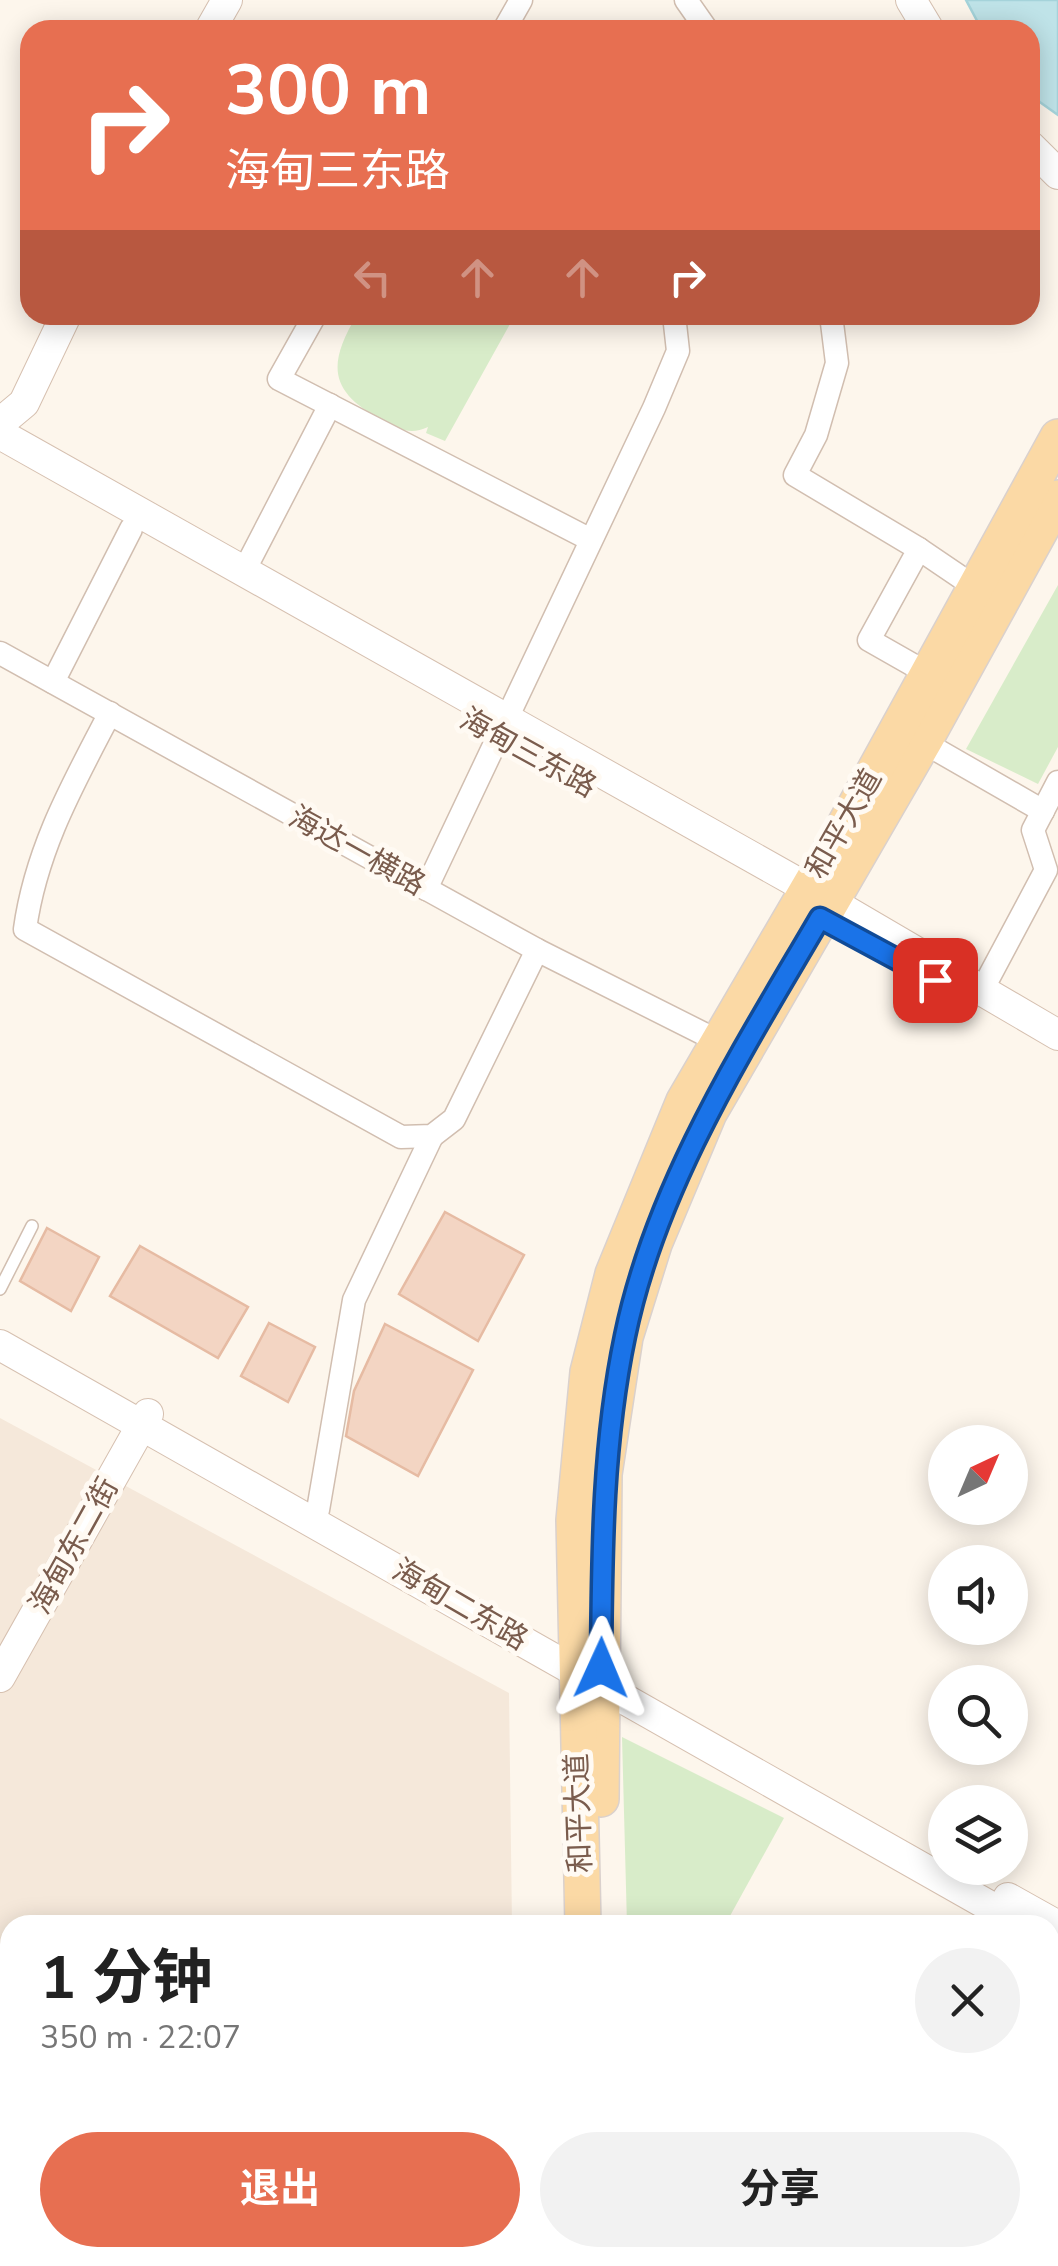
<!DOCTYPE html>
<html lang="zh">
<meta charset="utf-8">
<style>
:root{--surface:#fff;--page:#f2f2f2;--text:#222;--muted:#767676;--accent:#e76f51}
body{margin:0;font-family:"Nunito Sans","Noto Sans SC",sans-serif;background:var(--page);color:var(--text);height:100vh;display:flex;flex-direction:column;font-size:38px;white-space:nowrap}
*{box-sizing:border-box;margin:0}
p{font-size:32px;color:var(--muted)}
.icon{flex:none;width:55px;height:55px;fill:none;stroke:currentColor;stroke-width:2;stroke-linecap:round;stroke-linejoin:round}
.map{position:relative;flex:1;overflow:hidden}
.side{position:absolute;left:0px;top:1915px;width:1060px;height:352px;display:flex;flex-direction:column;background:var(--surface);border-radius:30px 30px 0 0;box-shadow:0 5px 25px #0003}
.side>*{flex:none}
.banner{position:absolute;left:20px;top:20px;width:1020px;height:305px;border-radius:30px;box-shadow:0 5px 25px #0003;background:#e76f51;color:#fff;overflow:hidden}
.needle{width:65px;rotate:44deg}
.buttons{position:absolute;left:928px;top:1425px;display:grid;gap:20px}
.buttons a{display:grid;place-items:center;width:100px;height:100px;border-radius:50%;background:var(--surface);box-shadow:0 5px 25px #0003;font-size:50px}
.pin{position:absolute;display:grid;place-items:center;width:85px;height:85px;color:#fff;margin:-42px;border-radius:20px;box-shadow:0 5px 15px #0006}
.me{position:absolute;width:110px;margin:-55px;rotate:1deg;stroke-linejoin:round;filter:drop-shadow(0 0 8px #0008)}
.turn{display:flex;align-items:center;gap:35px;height:210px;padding:0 40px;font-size:45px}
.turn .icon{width:130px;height:130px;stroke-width:2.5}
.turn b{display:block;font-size:70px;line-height:85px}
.lanes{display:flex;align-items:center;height:95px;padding:0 40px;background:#0003;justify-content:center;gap:50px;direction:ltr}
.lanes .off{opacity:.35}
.round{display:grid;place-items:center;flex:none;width:105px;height:105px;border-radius:52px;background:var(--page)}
.summary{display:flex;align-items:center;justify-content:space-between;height:170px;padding:0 40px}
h1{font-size:60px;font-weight:700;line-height:75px}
.cta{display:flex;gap:20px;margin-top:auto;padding:20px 40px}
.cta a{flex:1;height:115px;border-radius:60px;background:var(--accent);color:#fff;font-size:40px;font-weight:700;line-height:115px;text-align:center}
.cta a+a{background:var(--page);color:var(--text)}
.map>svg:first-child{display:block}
.residential{fill:#f5e8da}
.education{fill:#f3e8fa}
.green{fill:#d8ecc9}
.water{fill:#bfe3e8;stroke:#a5d3da;stroke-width:2.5}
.building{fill:#f3d5c3;stroke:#e6bba3;stroke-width:2.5}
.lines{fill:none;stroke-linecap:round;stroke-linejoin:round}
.lane-casing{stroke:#d1beb0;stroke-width:14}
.street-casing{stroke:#d1beb0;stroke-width:25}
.secondary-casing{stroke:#d6c0b0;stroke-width:32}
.primary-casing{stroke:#dad1cd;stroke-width:38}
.lane{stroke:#fff;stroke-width:11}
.street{stroke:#fff;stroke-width:22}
.secondary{stroke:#fff;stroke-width:30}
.primary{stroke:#fbd9a5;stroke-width:35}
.route-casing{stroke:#114b97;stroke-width:25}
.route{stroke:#1a73e8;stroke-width:18}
.labels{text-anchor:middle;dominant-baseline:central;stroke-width:10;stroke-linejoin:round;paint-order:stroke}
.street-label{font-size:30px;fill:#7a5c4d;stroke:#fffaf3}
</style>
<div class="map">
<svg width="1058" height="2266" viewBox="0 0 1058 2266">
<rect width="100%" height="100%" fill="#fdf6ec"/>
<path class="residential" d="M0 1418 509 1693 512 1925H10V1994L0 1989Z"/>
<path class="education" d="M90 2258H414L438 2266H92Z"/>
<g class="green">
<path d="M357 315H515L445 441 426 433 428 427C411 435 400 430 384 421 330 393 326 366 357 315Z"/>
<path d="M1058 585V747L1038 784 966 749Z"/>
<path d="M622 1737 784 1818 725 1925H627Z"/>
</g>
<path class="water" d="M966 0H1058V115L1030 95V30H982Z"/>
<g class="building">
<path d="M445 1212 524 1255 478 1341 399 1294Z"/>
<path d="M47 1228 99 1257 71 1311 20 1281Z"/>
<path d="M140 1246 248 1307 218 1358 110 1296Z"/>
<path d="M269 1323 315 1347 288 1402 241 1376Z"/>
<path d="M385 1324 473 1370 418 1476 346 1436 354 1391Z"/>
</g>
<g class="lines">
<defs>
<path id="lane" d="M0 1289 32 1226"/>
<g id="street">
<path d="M686 0 707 30"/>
<path d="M504 30 521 0"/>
<path d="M315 315 279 379 589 539"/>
<path d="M831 315 837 363 816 435 795 475 919 549 869 640 927 673"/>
<path d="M919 549 975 587"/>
<path d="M244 571 330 405"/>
<path d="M0 653 537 950 718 1041"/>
<path d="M53 682 131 529"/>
<path d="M110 713C73 784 36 849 25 929L401 1137 432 1136 454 1119 537 950"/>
<path d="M923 742 1043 811"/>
<path d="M426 889 654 408 678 351 674 315"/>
<path d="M981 992 1046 870 1033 830 1058 782"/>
<path d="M318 1510 354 1300 432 1136"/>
<path d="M569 2266 570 2258"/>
</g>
<g id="secondary">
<path d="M911 0 929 30"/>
<path d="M210 30 227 0"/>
<path d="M1030 146 1058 174"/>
<path d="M0 423 24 403 66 315"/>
<path d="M0 434 807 888 1058 1035"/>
<path d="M0 1345 1023 1925"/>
<path d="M0 1677 148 1414"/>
<path d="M1008 1898 1058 1926"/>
<path d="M0 2136 10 2148"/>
<path d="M72 2258 74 2266"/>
</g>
<g id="primary">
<path d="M601 1799 604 1474 625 1337 654 1244 709 1113 926 738 1058 498"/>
<path d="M583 1925 574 1520 588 1372 613 1274 684 1101 836 841 1058 437"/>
<path d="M614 2258V2266"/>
</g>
</defs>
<use href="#lane" class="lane-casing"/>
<use href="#street" class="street-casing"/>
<use href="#secondary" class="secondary-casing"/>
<use href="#primary" class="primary-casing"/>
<use href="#lane" class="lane"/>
<use href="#street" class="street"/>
<use href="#secondary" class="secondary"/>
<use href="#primary" class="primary"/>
</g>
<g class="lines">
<defs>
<path id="route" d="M601 1668C602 1556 602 1446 625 1336 656 1185 744 1048 820 918L935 980"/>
</defs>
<use href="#route" class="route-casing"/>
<use href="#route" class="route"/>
</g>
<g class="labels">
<g class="street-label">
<text transform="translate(528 753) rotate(29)">海甸三东路</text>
<text transform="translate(844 824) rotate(-60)">和平大道</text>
<text transform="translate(357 851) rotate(29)">海达一横路</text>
<text transform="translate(74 1546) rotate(-61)">海甸东二街</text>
<text transform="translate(460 1605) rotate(30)">海甸二东路</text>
<text transform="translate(579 1813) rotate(-92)">和平大道</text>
</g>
</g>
</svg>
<div class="buttons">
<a><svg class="needle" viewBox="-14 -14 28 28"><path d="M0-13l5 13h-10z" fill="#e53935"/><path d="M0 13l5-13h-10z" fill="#767676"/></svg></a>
<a><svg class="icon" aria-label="sound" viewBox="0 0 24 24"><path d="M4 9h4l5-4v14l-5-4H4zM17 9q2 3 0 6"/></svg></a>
<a><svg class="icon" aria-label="search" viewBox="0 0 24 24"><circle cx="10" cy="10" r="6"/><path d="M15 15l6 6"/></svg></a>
<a><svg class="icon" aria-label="layers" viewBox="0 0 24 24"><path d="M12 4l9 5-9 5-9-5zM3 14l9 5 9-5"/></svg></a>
</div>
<div class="pin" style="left:935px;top:980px;background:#d93025"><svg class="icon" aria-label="arrive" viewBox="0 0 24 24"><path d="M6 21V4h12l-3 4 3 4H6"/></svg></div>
<svg class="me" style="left:601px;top:1668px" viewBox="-20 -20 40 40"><path d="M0-17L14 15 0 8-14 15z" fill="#1a73e8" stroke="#fff" stroke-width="4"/></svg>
<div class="banner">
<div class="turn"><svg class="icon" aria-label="right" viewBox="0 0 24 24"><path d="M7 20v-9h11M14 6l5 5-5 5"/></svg><div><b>300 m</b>海甸三东路</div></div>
<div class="lanes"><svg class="icon off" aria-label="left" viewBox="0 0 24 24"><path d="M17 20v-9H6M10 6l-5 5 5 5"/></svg><svg class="icon off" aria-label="ahead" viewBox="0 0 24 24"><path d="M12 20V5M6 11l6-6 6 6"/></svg><svg class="icon off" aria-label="ahead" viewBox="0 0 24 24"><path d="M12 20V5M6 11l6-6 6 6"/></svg><svg class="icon" aria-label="right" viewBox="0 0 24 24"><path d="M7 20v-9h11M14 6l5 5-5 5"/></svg></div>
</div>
<section class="side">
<div class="summary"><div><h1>1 分钟</h1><p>350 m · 22:07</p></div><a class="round"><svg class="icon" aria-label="close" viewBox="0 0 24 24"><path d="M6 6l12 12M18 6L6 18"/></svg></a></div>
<div class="cta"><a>退出</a><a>分享</a></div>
</section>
</div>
